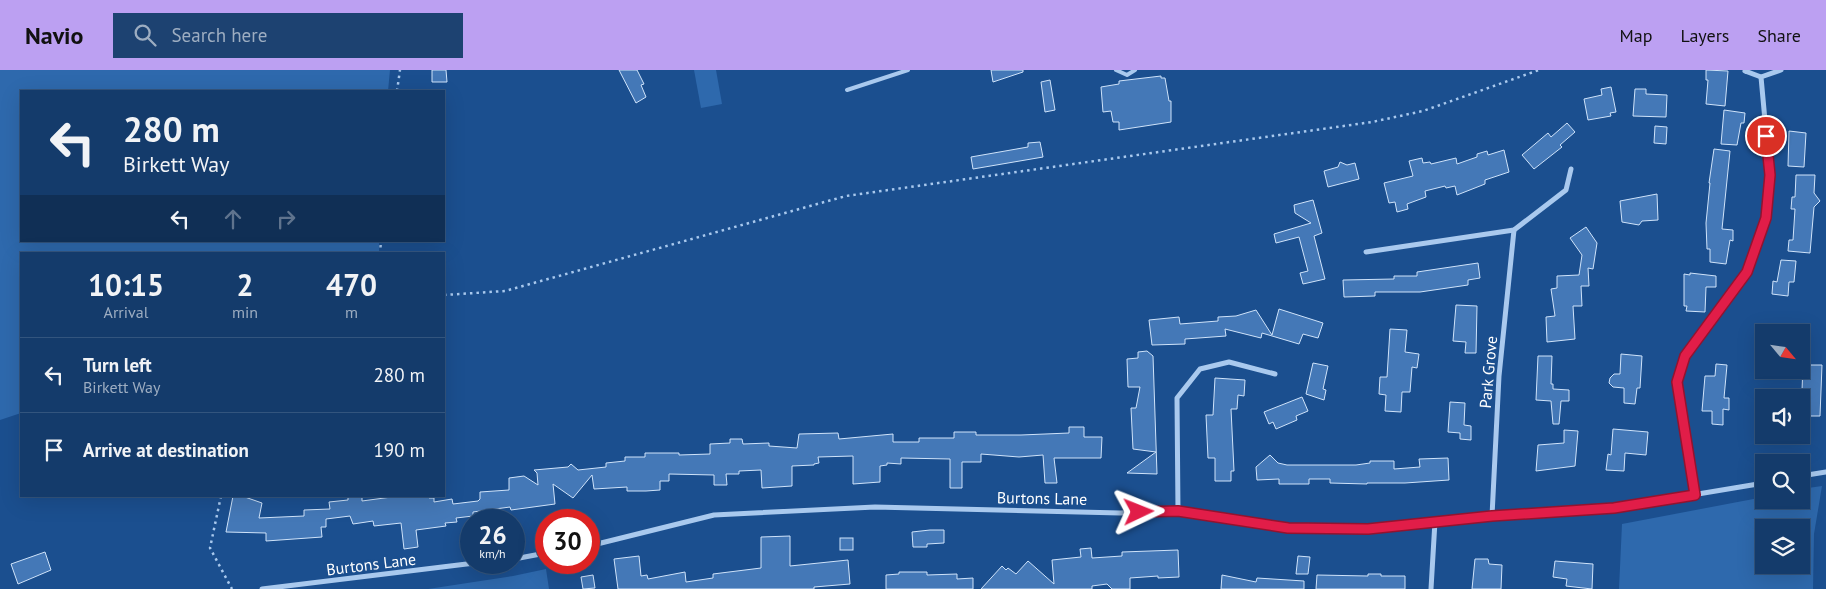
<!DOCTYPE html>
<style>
:root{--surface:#143b6b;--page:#1d4271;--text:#f1f3f6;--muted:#9dadc1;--line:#33557e;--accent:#bca0f2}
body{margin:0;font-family:"PT Sans",sans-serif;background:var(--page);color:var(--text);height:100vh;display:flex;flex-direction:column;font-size:19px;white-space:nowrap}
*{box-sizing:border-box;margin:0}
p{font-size:16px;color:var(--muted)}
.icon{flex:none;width:28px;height:28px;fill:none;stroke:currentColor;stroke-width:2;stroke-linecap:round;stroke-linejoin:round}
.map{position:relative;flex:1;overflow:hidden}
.sheet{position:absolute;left:20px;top:182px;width:425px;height:245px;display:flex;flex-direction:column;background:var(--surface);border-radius:0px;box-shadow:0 5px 20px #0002,0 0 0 1px var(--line)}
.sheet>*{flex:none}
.top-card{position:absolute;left:20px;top:20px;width:425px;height:152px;border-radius:0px;box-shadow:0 5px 20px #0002,0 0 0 1px var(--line);background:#143b6b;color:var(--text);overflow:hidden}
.needle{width:32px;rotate:119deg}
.fabs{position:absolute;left:1755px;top:254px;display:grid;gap:10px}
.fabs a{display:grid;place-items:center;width:55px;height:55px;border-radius:0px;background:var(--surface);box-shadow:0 5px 20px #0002,0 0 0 1px var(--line);font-size:25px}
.speed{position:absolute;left:460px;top:439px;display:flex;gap:10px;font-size:25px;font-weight:700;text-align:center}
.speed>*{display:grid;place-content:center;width:65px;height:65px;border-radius:50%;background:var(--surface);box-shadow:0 5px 20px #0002,0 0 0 1px var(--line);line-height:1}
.speed small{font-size:12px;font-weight:400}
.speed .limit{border:8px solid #d22;background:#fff;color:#111}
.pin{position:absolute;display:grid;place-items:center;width:42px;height:42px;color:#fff;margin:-21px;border:2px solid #fff;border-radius:50%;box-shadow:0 1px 5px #0007}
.me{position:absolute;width:55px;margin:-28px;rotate:88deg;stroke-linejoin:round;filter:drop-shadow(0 0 4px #0008)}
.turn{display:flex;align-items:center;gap:18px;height:105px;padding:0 20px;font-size:22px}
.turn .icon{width:65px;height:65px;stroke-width:2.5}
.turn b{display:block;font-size:35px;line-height:42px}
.lanes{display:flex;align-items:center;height:48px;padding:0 20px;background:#0003;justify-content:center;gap:25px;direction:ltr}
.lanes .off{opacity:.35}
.eta{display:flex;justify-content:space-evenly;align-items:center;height:85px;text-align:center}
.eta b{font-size:30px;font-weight:800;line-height:35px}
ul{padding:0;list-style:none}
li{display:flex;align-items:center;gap:15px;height:75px;padding:0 20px;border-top:1px solid var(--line)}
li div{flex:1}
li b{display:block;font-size:19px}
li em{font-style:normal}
header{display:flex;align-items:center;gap:30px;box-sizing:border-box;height:70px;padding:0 25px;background:var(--accent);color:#111}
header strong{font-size:24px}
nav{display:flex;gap:28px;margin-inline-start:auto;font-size:18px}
.search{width:350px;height:45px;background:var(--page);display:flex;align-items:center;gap:12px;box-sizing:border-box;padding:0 18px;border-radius:0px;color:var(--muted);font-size:19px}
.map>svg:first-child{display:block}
.green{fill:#2e69ad;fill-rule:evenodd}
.building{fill:#4478b7;stroke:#cfe3fa}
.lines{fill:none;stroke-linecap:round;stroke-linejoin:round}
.path{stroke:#a9c9ee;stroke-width:2.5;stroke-dasharray:2.5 4;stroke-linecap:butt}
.lane{stroke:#a9c9ee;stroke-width:4}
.street{stroke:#a9c9ee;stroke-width:5}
.route-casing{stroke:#92132f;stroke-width:12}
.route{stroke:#e11d48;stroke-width:9}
.labels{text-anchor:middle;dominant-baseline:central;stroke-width:4.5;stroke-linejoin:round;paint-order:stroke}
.street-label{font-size:16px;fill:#fff;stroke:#1b4f8f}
</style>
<header>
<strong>Navio</strong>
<div class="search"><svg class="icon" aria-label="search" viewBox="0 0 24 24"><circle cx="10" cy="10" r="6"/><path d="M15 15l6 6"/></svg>Search here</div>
<nav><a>Map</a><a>Layers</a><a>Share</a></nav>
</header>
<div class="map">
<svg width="1826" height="519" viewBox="0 0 1826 519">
<rect width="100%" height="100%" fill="#1b4f8f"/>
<g class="green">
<path d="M0 0H390L388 21H21V171H379V184H21V343L0 350Z"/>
<path d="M694 0H716L722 34 701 38Z"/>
<path d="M1822 416 1814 464 1813 519H1619L1622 454 1764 427V430H1801V419ZM1764 458H1801V495H1764Z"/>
<path d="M546 499 549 519H428L513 506Z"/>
</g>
<g class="building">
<path d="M432 0H446L447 12H432Z"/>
<path d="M619 0H637L644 14 641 15 646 27 636 33Z"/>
<path d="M991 0H1023V2L993 12Z"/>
<path d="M1706 0 1728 1 1725 36 1706 34 1708 10H1706Z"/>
<path d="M1161 6V8H1165L1169 31H1171V52L1119 60V52H1113L1111 41 1103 42 1101 17 1119 14V11Z"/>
<path d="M1050 10 1055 40 1045 42 1041 12Z"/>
<path d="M1611 17 1616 42 1610 43 1611 46 1588 50 1584 29 1602 25 1601 19Z"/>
<path d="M1635 19H1646V24L1667 25 1666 47 1633 46Z"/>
<path d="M1724 40 1745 43 1744 53H1741L1737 75 1721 74Z"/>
<path d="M1567 53 1575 62 1560 75 1562 77 1534 99 1522 85 1548 63 1551 67Z"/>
<path d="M1655 56 1667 57 1666 74 1654 73Z"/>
<path d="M1789 61 1806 63 1804 97 1788 96Z"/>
<path d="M1040 72 1043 87 973 99 971 87 1028 77V73Z"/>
<path d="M1714 79 1730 81 1722 159 1733 160V171L1730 170 1726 194 1710 192V179H1707L1706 153 1710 113H1709Z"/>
<path d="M1504 80 1509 102 1485 110V114L1457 125 1455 116 1446 118 1445 116 1425 121 1426 127 1407 134 1408 139 1397 142 1395 132 1389 133 1384 113 1413 106 1409 91 1422 88 1423 93 1430 92 1431 94 1456 88 1457 94 1477 87V84L1487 81 1488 85Z"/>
<path d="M1340 92 1347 95 1355 93 1359 109 1328 117 1324 101 1338 97Z"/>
<path d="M1796 105H1815L1814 123 1820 131 1814 137 1810 183 1788 181 1789 170H1793L1795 139H1791L1792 127H1795Z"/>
<path d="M1657 124 1658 150 1642 151 1639 155 1622 152 1620 131Z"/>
<path d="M1313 130 1322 163 1314 166 1325 209 1303 214 1300 203 1308 201 1299 167 1276 173 1274 164 1311 153 1295 143 1294 135Z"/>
<path d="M1586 157 1597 173 1593 199 1588 198 1589 216H1581L1582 236H1573L1575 269 1547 272 1546 247 1555 246 1551 219 1557 218V206L1579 205 1582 185 1570 168Z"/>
<path d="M1781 190 1796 191 1794 212H1789L1788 226 1772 224 1773 211 1777 212Z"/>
<path d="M1478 193 1480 208 1468 210V215L1420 222H1375V226L1344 227 1343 210 1394 209V206H1417V202Z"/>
<path d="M1690 203 1716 206V217H1706L1705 242 1686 241 1687 236H1684V204L1690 205Z"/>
<path d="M1456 235 1477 236 1476 283H1465L1466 272 1453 271Z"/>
<path d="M1279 239 1323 253 1318 268 1303 264 1299 274 1262 263 1261 268 1225 259 1226 266 1185 269V274L1152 275 1149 250 1179 247 1180 254 1218 251V247L1236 246 1256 240 1272 265Z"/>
<path d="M1390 259 1407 260 1405 282 1419 284 1417 298 1412 297 1410 322H1402L1401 342 1385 341 1386 325 1379 324 1380 307H1387Z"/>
<path d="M1147 281 1153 286 1157 404 1127 403 1156 382 1133 379 1131 338H1136L1140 317H1128L1127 289 1138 288V282Z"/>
<path d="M1621 284 1642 286 1640 318H1637L1635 334 1624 333V318L1613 317 1609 313 1610 308 1614 304H1620Z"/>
<path d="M1538 286H1552L1551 314H1553V319L1569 320V331H1561L1559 354H1553L1551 331 1536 330Z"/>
<path d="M1313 293 1328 296 1323 319 1326 320 1324 330 1306 324Z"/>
<path d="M1716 294 1727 295 1724 328H1729V340L1723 339V355L1712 354V341H1702L1705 306H1715Z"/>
<path d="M1803 295H1822L1820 346H1801Z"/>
<path d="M1215 308 1245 310 1244 326 1238 325 1237 339H1231L1234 401H1231V411H1215V388H1208L1206 345H1213Z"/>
<path d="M1302 327 1308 341 1296 346 1297 350 1276 359 1273 352 1269 354 1264 342Z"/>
<path d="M1450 332 1465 333 1464 355 1471 356V370L1460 369V363L1448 362Z"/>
<path d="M1069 357H1084V367H1102L1101 388H1054L1057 413H1045L1043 385 1019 387 981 384V392H962V418H950V389L901 388V394L887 393V395L880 396V412L853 414V386L818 387 819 393 814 394V395L792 396V416L762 418 761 400 739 401V404H726L727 415H714V405L669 404V411H660V420L646 421H627V417L594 419 592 405 573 428 553 414 555 434 511 440 510 437 473 442V446L456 448 457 452 445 453 446 456 416 460 418 477 404 479 401 453 374 456 373 451 353 454 350 446 326 449V457H321L322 467 266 471V463L226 462 233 426H242L262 433 259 448 304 446V440L330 439 329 432 348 430V426H362V431L399 426H428L429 428H434V432L452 429 453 434 478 431 480 429V422L509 420V408L524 406 538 415 537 403 534 400 568 397 571 394 578 400 606 397V393L625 391V387H645V383H679V385L710 384V374L730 373V369H742L743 374 769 373V376L797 378 799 364 838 363 839 369 893 364V372H919V368H954V362H976V365H1021L1069 363Z"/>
<path d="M1613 359 1648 362 1646 385 1625 383 1624 401 1606 400 1608 384 1611 385Z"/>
<path d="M1564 360 1578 361 1575 396 1536 401 1538 375 1564 373Z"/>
<path d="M1270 385 1278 393 1287 395H1356L1370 393V391H1394V399L1420 397 1419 389 1448 388 1449 410 1405 413H1367V414L1330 413V409H1309V414H1279V409L1257 410 1256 397Z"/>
<path d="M930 460H944V473L927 474V477H913L912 462Z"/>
<path d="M790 466V496L848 490 850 514 814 517V519H618L614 489 639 486 641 506 647 505 648 509 685 502 686 512 713 508V504L761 498V467Z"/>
<rect x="840" y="468" width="13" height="12"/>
<path d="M1091 478 1092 488 1122 486V482L1178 480 1179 507 1158 508V506L1130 508V519H1112L1107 514 1092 516V519H981L1002 496 1006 500 1008 498 1016 504 1028 491 1054 514 1052 490 1081 487 1080 479Z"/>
<path d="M45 482 51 500 18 514 11 494Z"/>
<path d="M1298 486 1310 487 1308 504H1296Z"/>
<path d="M1475 489H1488L1489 494 1502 495 1501 519H1472Z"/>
<path d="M1555 491 1593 494 1592 519 1566 516 1567 509 1553 507Z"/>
<path d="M899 502H927V505L957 504V509L973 508V519H886V505L899 504Z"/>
<path d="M1368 504H1381V506H1405V519H1316L1317 505 1368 506Z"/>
<path d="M593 505 595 518 583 519 581 507Z"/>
<path d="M1222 505 1256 512 1257 508 1304 511V519H1221Z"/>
</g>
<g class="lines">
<g class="path">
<path d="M397 21 400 0"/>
<path d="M380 184 381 171"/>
<path d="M444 225 505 221 846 126 1372 52 1423 41 1539 0"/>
<path d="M221 426 210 478 232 519"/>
</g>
<g class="lane">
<path d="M1116 0 1127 5 1135 0"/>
<path d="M847 20 908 0"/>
</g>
<g class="street">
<path d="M1745 1 1761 7"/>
<path d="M1366 182 1514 160 1566 120 1571 99"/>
<path d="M1801 406 1826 402"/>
<path d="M1695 425 1677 312 1685 286 1747 202 1766 148 1770 105 1761 7 1781 0"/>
<path d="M1178 441 1177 328 1200 299 1229 292 1275 304"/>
<path d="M1492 446 1499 306 1514 160"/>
<path d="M589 476 714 445 875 437 1120 443 1178 441 1288 458 1368 459 1492 446 1614 438 1764 413"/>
<path d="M514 489 546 483"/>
<path d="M262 519 483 492"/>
<path d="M1431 519 1435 451"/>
</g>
</g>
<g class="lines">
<defs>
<path id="route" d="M1139 442 1178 441 1288 458 1368 459 1492 446 1614 438 1695 425 1677 312 1685 286 1747 202 1766 148 1770 105 1766 66"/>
</defs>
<use href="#route" class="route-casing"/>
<use href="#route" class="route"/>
</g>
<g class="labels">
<g class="street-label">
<text transform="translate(1488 302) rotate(-85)">Park Grove</text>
<text transform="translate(1042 428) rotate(1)">Burtons Lane</text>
<text transform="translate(371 494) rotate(-7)">Burtons Lane</text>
</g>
</g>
</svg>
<div class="fabs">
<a><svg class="needle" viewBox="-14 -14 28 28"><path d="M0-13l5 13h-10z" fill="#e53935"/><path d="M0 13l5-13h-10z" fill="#9dadc1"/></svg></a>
<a><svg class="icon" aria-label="sound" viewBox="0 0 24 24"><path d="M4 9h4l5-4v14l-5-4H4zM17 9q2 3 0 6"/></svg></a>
<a><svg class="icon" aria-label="search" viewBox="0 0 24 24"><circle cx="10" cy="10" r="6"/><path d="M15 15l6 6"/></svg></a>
<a><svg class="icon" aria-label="layers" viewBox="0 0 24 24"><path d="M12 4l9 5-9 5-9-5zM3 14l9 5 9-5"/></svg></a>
</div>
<div class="speed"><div>26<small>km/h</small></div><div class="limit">30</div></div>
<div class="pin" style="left:1766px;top:66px;background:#d93025"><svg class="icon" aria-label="arrive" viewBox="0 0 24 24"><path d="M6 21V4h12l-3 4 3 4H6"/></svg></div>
<svg class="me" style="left:1139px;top:442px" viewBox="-20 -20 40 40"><path d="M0-17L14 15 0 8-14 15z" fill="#e11d48" stroke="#fff" stroke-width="4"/></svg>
<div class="top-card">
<div class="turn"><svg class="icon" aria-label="left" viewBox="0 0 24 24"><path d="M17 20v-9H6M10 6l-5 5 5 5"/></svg><div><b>280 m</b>Birkett Way</div></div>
<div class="lanes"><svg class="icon" aria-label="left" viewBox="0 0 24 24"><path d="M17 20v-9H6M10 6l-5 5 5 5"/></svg><svg class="icon off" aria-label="ahead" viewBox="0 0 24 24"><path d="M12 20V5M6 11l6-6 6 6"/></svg><svg class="icon off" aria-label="right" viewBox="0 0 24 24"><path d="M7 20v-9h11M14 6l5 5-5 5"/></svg></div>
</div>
<section class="sheet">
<div class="eta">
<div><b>10:15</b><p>Arrival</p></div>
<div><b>2</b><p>min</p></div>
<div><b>470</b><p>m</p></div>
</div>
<ul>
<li><svg class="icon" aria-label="left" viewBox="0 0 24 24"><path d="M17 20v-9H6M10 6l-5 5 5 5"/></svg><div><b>Turn left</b><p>Birkett Way</p></div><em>280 m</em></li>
<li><svg class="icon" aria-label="arrive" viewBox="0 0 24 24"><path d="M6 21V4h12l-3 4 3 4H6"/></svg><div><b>Arrive at destination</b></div><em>190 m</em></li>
</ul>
</section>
</div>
